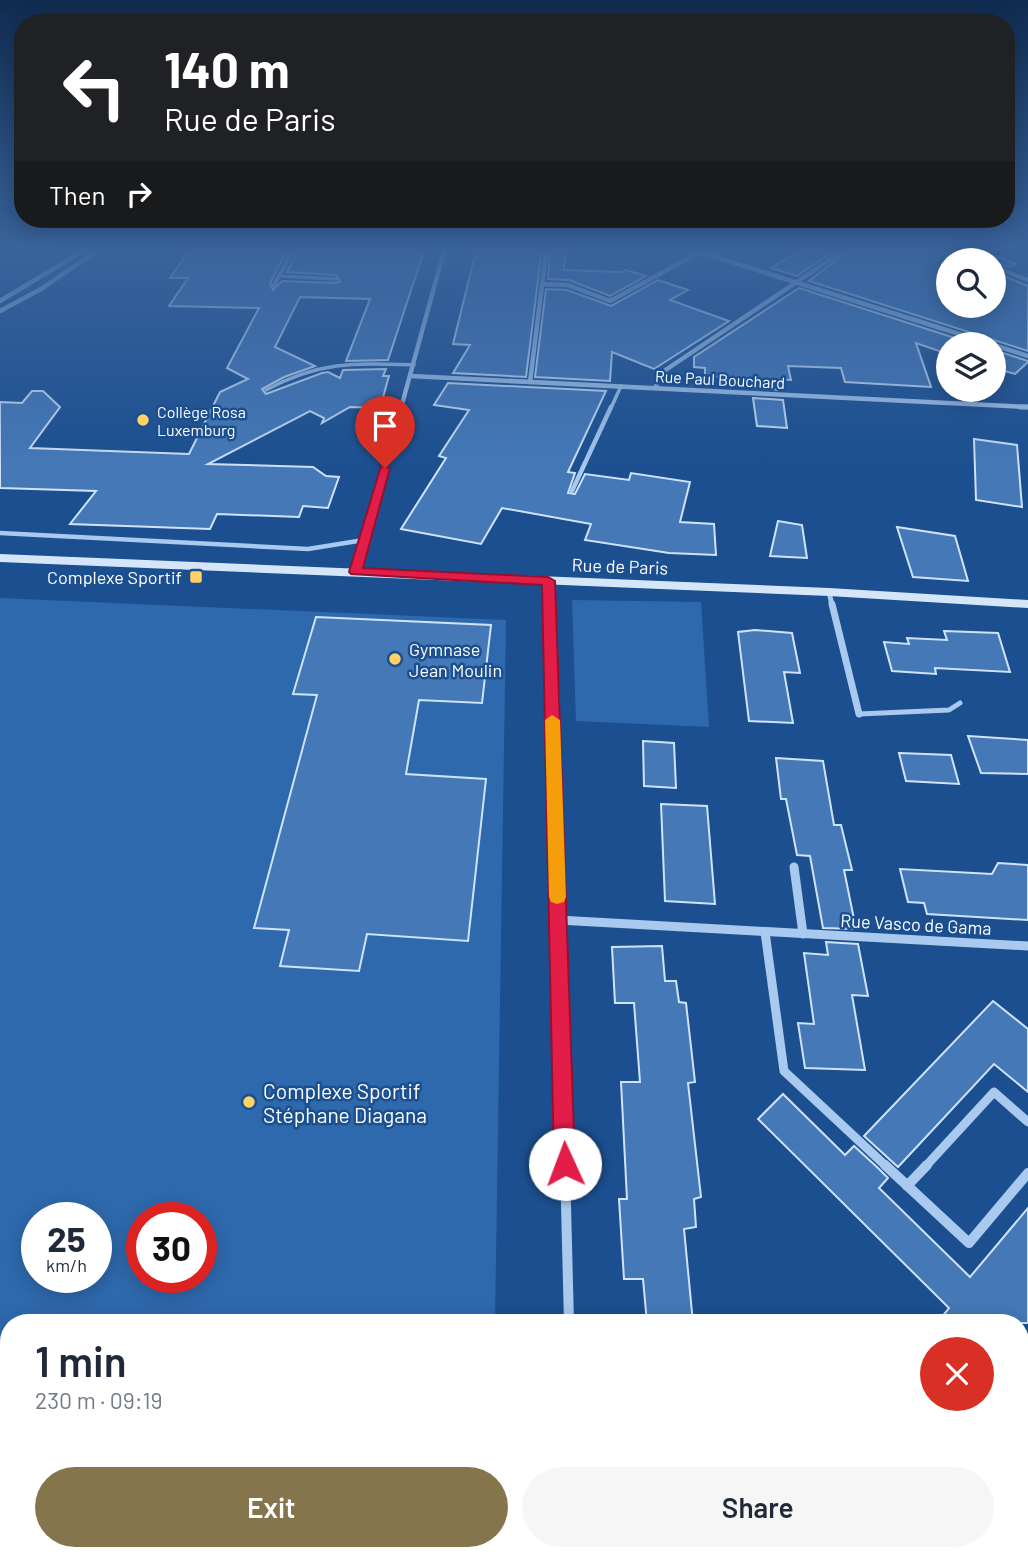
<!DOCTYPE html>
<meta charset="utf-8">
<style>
:root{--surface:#fff;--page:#f6f6f7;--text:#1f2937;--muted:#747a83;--accent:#84754c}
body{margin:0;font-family:Barlow,sans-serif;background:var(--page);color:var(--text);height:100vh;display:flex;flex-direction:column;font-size:26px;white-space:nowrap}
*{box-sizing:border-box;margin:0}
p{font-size:23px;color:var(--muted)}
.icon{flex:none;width:38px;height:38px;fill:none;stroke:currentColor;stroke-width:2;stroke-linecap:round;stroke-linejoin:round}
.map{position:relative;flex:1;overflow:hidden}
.drawer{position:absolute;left:0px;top:1314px;width:1029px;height:247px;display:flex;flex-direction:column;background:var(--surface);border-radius:28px 28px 0 0;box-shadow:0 4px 18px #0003}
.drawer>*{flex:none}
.guide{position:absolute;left:14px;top:14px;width:1001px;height:214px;border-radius:28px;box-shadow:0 4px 18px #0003;background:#202124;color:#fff;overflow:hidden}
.tools{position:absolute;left:936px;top:248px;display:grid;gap:14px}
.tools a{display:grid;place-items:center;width:70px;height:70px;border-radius:50%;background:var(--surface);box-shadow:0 4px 18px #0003;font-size:35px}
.speed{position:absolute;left:21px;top:1202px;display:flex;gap:14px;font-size:35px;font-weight:700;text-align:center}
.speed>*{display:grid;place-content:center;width:91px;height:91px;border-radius:50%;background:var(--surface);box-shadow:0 4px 18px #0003;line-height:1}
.speed small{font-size:18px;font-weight:400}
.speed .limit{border:10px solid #d22;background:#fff;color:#111}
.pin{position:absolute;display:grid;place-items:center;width:60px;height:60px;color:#fff;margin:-72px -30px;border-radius:50% 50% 50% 0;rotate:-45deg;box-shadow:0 0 7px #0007}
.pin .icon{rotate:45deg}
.me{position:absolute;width:77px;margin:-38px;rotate:358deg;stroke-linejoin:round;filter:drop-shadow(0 0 5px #0008)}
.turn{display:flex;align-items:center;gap:24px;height:147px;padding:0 35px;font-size:32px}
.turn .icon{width:91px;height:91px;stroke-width:2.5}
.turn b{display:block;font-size:49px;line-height:60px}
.then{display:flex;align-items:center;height:66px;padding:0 35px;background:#0003;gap:14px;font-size:26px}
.round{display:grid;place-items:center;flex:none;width:74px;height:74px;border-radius:37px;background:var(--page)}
.summary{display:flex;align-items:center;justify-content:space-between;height:119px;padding:0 35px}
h1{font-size:42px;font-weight:600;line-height:52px}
.cta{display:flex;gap:14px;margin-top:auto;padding:14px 35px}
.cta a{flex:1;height:80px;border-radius:42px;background:var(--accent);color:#fff;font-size:28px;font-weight:600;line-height:80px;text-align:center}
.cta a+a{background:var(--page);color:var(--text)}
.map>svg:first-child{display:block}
.green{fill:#2e69ad;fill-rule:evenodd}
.building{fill:#4478b7;stroke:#cfe3fa;stroke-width:2}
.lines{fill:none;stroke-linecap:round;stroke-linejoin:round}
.lane-far2{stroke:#a9c9ee;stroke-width:3.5}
.lane-far1{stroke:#a9c9ee;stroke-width:4.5}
.lane{stroke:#a9c9ee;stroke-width:5}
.street-far4{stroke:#a9c9ee;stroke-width:4.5}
.street-far3{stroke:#a9c9ee;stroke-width:5}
.street-far2{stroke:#a9c9ee;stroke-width:7}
.street-far1{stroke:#a9c9ee;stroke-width:9}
.street{stroke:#a9c9ee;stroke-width:10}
.secondary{fill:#d6e6fa;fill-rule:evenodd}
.route{fill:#e11d48;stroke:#92132f;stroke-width:2}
.slow{fill:#f59e0b}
.poi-dot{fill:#ffd166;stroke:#1b4f8f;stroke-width:2.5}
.labels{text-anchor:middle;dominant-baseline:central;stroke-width:5;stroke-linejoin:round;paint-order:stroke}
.far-street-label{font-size:16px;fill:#fff;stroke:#1b4f8f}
.far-poi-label{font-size:16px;fill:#fff;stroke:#1b4f8f;text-anchor:start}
.street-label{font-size:18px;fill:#fff;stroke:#1b4f8f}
.poi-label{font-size:18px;fill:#fff;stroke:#1b4f8f;text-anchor:end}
.near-poi-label{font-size:21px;fill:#fff;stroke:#1b4f8f;text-anchor:start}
</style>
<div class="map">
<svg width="1028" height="1560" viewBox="0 0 1028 1560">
<rect width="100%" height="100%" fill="#1b4f8f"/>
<g class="green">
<path d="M0 598 506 620 495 1323H9V1552H491V1560H0ZM37 1218H96V1278H37ZM142 1218H201V1278H142Z"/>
<path d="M572 600 701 602 709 727 576 721Z"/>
</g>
<g class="building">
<path d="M189 251H287L270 283 273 290 282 281 336 283 340 281 336 275 287 272 298 251H424L388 360 346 361 370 299 300 297 275 347 315 366 284 377 262 389 266 394 322 373 328 372 340 378 343 370 386 369 383 376H389L380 408 350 407 322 423 324 418 310 411 208 464 313 467 326 476 339 477 328 508 303 506 299 517 217 514 210 529 70 524 96 491 0 488V402L22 403 32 391H43L60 407 30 448 189 454 220 392 248 379 227 368 259 308 169 306 188 278H170Z"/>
<path d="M476 251H537L541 256 526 377 453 373 470 345 453 344Z"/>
<path d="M550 251H566L564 270 621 272 626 270 646 276 610 296 569 280 548 279Z"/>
<path d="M800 251H834L797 276 771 268Z"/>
<path d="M848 251H949L952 255 965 261H948V306H994V272L1028 286V351L809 281Z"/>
<path d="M967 251H983L1016 264 1009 267 994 261H983L980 257Z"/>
<path d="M658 280 688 290 670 300 729 321 654 369 612 352 610 381 535 377 546 289 567 290 611 306Z"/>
<path d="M799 288 977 345H948V354L916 343 931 387 845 382 841 368 788 366 791 380 780 379 782 390 752 388 751 378 705 376V368L694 367V357Z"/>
<path d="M994 350 1028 361V362L1015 374 994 368Z"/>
<path d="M448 383 606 391 568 472 575 473 568 493 575 494 585 474 629 480 631 473 690 482 680 522 714 524 716 555 669 553 585 540 591 524 502 508 481 544 401 529 446 458 439 456 469 410 434 405Z"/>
<path d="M753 398 783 400 787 428 757 426Z"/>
<path d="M974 439 1017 445 1022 507 976 500Z"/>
<path d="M778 521 802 525 807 558 770 556Z"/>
<path d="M897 527 955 536 968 581 913 577Z"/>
<path d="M316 617 491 625 482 703 419 700 406 774 486 779 468 941 367 934 359 971 280 966 289 930 254 928 317 695 293 694Z"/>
<path d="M755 630 792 633 800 673 784 672 793 723 749 721 738 632Z"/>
<path d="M944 631 998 633 1010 672 935 668 936 674 892 671 884 642 909 644 907 638 947 640Z"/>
<path d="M968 736 1028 740V774L981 773Z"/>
<path d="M643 741 674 743 676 788 644 786Z"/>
<path d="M899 753 951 755 959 784 906 781Z"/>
<path d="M776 758 823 761 834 825H841L852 870H844L856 929 823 928 810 856 797 855 786 799H781Z"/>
<path d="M661 804 707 806 715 904 665 901Z"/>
<path d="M998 863 1028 865V920L927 914 924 903 908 902 900 869 992 874Z"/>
<path d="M826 942 858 944 868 996 852 995 865 1070 805 1068 798 1023 814 1024 804 953 828 955Z"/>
<path d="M662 946 665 981H676L679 1002 686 1003 695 1082 688 1083 701 1197 694 1199 696 1227 684 1229 693 1323H647L643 1279H624L619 1199H627L621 1082H640L634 1003H615L612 947Z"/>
<path d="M993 1001 1028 1029V1092L994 1064 898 1167 864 1136Z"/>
<path d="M783 1094 845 1155 854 1146 878 1168 888 1178 879 1188 970 1277 1028 1208V1323H937L949 1308 758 1119Z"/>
</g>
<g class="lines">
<g class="lane-far2">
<path d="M279 276 336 279"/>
<path d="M266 390C320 361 355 363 414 365"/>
<path d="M611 408 621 386"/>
</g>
<g class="lane-far1">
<path d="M572 491 611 407"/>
<path d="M0 533 308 549 364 540"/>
</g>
<path class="lane" d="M859 714 949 710 960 703"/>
<g class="street-far4">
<path d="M954 251 978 261"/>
<path d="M994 267 1028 280"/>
<path d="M542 284 568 285 610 301 700 252 994 345"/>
<path d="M274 285 293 251"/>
<path d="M0 301 83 251"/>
<path d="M0 311 41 289 97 251"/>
<path d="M994 345 1028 356"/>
<path d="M411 376 1028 407"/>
<path d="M530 382 546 253 542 251"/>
<path d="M656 387 658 375 843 251"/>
<path d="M401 408 444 251"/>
</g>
<g class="street-far3">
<path d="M1020 407H1028"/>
<path d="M356 571 401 407"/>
<path d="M548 581 549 605"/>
<path d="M829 592 832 605"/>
</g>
<g class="street-far2">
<path d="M549 604 556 854"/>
<path d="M832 604 859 714"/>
</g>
<g class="street-far1">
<path d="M556 852 565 1167"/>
<path d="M794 867 803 934"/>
<path d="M558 920 1028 946"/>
<path d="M765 932 784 1071 887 1167"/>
<path d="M925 1167 994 1092 1028 1122"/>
</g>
<g class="street">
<path d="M565 1165 569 1323"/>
<path d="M885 1165 969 1243 1028 1173"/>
<path d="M907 1186 927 1165"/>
<path d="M575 1552 576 1560"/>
</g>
<path class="secondary" d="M0 554 829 588 1028 600V608L829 596 0 562Z"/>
</g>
<linearGradient id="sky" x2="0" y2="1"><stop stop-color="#0f2b4f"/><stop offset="0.53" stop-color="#39639b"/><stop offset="1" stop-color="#39639b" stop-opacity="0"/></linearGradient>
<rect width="1028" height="470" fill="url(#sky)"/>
<path class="route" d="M381 466 390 468 363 568 548 577 555 581 575 1164 572 1172 565 1175 557 1172 554 1164 542 585 351 574 349 572Z"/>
<path class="slow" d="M552 715 560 720 566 897 564 902 557 904 551 902 549 897 545 720Z"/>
<g class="poi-dot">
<circle cx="143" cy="420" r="7"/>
<rect x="189" y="570" width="14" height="14" rx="3.5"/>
<circle cx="395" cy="659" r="7"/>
<circle cx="249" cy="1102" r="7"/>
</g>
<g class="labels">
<g class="far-street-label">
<text transform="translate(720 379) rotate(3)">Rue Paul Bouchard</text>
</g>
<g class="far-poi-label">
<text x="157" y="411">Collège Rosa<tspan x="157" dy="18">Luxemburg</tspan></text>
</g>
<g class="street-label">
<text transform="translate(620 566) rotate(2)">Rue de Paris</text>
<text transform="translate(916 924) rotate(3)">Rue Vasco de Gama</text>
</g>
<g class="poi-label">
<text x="182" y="577">Complexe Sportif</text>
<text x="409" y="649" text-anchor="start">Gymnase<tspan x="409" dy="21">Jean Moulin</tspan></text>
</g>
<g class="near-poi-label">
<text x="263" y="1090">Complexe Sportif<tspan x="263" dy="24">Stéphane Diagana</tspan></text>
</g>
</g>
</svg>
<div class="tools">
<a><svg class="icon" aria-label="search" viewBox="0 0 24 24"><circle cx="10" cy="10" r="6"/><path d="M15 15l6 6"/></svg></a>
<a><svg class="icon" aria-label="layers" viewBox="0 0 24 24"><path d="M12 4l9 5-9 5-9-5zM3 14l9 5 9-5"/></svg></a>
</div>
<div class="speed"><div>25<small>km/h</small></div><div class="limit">30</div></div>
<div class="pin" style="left:385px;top:468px;background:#d93025"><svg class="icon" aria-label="arrive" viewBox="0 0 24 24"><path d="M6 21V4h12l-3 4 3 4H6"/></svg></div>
<svg class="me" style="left:565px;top:1164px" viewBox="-20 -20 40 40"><circle r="19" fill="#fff"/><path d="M0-13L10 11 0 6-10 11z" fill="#e11d48"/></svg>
<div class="guide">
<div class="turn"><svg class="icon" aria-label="left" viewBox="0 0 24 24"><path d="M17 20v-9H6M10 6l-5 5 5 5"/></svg><div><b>140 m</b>Rue de Paris</div></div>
<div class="then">Then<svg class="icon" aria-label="right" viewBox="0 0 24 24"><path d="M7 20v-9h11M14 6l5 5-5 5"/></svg></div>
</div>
<section class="drawer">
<div class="summary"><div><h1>1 min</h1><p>230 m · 09:19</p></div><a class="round" style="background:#d93025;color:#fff"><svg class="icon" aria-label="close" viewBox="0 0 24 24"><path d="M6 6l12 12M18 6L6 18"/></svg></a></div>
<div class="cta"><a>Exit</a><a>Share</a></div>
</section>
</div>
